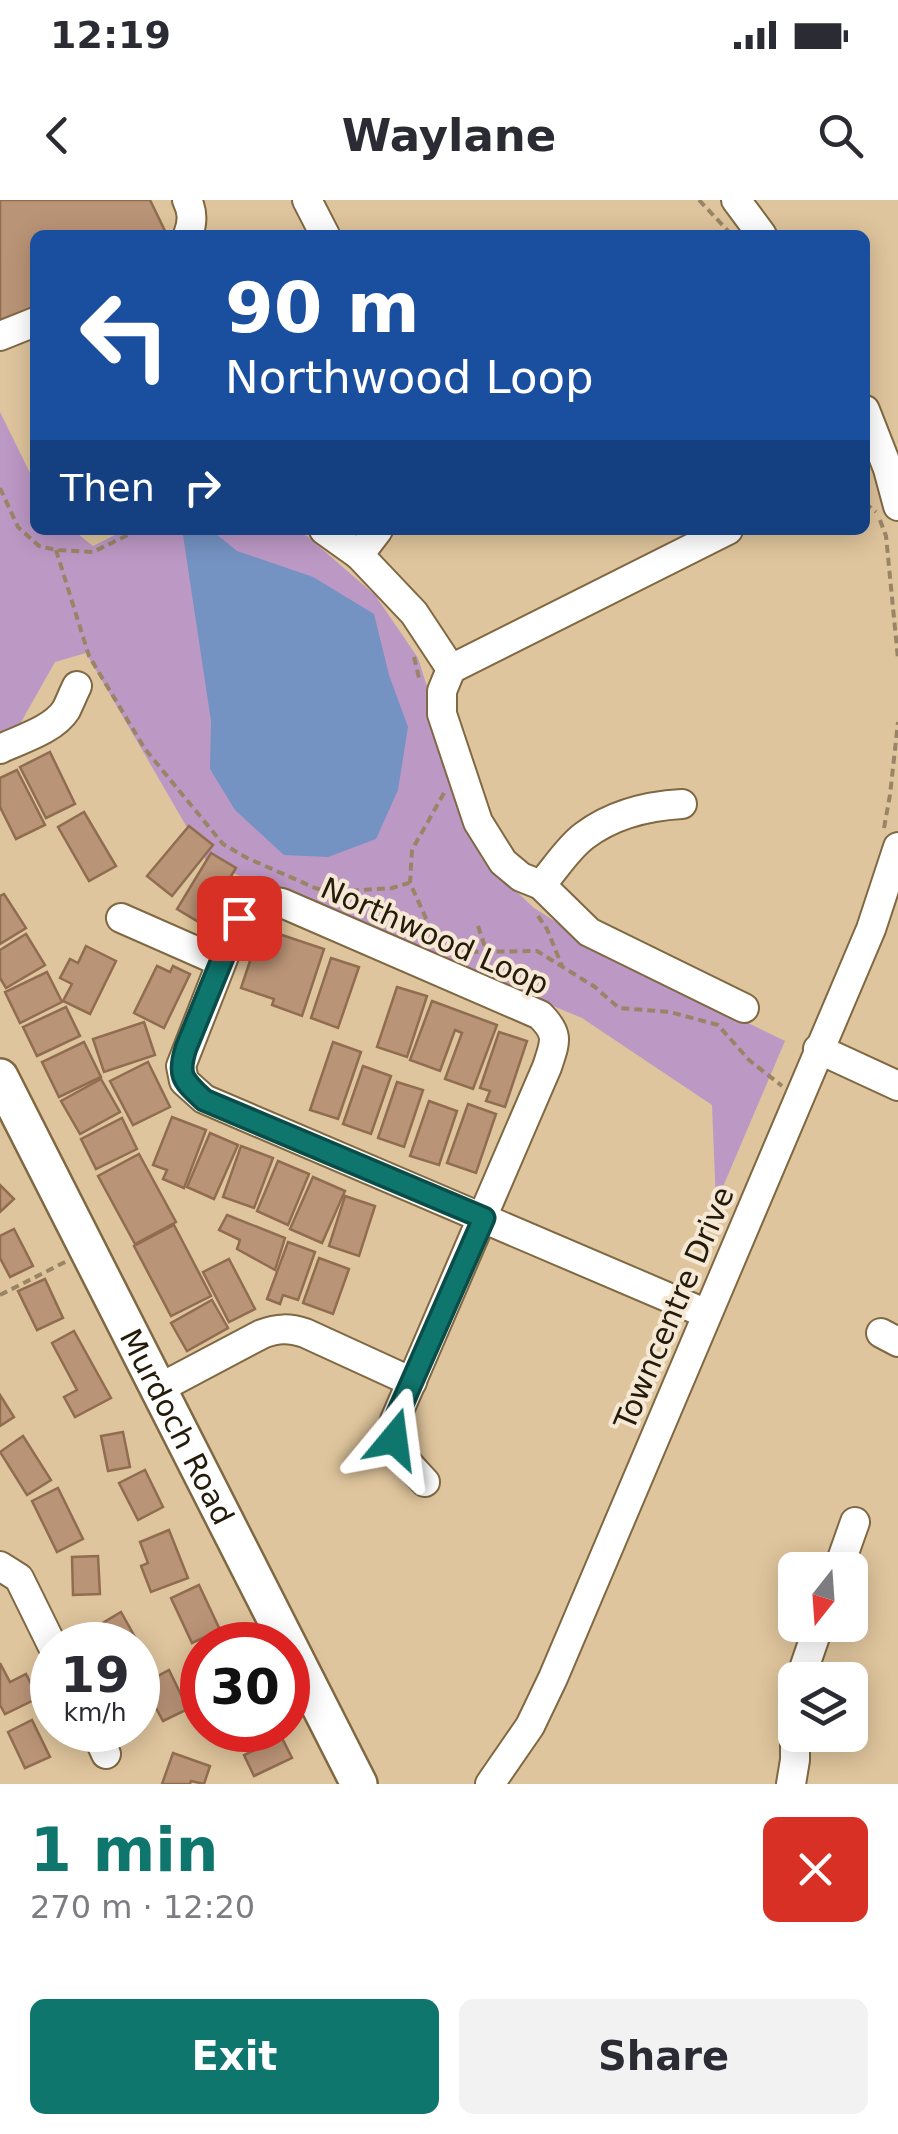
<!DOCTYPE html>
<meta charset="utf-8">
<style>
:root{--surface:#fff;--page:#f2f2f3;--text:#2b2b33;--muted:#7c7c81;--accent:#0f766e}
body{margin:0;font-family:"DejaVu Sans",sans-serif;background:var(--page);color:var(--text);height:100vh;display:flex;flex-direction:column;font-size:38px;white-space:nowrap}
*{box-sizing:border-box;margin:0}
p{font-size:32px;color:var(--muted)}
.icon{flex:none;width:55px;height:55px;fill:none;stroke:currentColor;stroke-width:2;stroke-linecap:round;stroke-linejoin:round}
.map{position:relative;height:1584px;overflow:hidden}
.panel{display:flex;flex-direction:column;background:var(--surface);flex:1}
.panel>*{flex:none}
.banner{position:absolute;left:30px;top:30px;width:840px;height:305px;border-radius:15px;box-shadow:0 5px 25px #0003;background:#1a4fa0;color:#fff;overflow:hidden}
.needle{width:65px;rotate:197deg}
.controls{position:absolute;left:778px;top:1352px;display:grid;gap:20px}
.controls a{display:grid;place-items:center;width:90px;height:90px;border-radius:15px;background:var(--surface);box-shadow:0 5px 25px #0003;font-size:50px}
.speed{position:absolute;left:30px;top:1422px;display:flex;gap:20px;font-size:50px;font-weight:700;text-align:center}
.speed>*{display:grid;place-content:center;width:130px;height:130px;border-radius:50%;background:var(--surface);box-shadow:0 5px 25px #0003;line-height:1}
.speed small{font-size:25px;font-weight:400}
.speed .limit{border:15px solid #d22;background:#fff;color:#111}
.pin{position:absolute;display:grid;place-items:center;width:85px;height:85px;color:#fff;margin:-42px;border-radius:20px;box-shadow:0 5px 15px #0006}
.me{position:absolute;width:110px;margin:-55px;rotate:16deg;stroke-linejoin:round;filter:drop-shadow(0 0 8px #0008)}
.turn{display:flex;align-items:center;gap:35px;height:210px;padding:0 30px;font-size:45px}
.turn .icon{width:130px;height:130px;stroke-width:2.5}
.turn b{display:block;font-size:70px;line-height:85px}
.then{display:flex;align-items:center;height:95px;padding:0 30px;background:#0003;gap:20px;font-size:38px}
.round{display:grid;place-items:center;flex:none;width:105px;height:105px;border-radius:15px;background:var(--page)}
.head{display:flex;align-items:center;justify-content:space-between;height:170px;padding:0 30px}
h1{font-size:60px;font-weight:800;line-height:75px;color:var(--accent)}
.cta{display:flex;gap:20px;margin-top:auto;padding:20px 30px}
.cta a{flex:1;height:115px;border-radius:15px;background:var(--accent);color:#fff;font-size:40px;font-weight:800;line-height:115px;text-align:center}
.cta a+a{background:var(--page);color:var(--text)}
.status{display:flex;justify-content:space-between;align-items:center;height:70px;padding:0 50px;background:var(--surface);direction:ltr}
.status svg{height:28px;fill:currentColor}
header{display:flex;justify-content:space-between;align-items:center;height:130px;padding:0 30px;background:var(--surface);font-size:45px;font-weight:800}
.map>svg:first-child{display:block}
.green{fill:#bc98c5}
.water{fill:#7492c2}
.building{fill:#ba9477;stroke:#906c50;stroke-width:2.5}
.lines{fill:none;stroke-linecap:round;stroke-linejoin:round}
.minor-casing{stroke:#7f6842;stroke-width:32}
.major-casing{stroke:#7f6842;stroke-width:40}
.path{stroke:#998566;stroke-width:4;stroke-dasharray:8 5;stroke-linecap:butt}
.minor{stroke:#fff;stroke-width:28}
.major{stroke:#fff;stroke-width:35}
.route-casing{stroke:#0a4d48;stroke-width:25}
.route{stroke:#0f766e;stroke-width:18}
.labels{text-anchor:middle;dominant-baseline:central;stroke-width:8;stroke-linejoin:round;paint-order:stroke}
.street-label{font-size:30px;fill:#241b0b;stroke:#f5e8d4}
</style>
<div class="status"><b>12:19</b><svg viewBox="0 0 49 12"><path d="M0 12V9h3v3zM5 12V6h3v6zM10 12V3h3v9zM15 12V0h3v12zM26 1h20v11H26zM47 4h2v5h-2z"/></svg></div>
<header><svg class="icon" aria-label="back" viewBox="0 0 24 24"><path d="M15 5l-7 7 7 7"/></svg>Waylane<svg class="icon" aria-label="search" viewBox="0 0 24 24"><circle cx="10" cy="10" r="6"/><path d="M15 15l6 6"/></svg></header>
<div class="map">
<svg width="898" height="1584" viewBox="0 0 898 1584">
<rect width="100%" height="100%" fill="#dfc59d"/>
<path class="green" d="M0 212 35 283V330H73L93 346 125 330H288L307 336 375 395 418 458 481 658 534 708 583 739 628 764 785 841 716 1003 712 905 582 818 207 662 86 453 55 462 20 524 0 535Z"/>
<path class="water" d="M194 330H211L237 351 313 377 374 414 389 475 408 527 398 590 376 639 328 657 284 655 235 610 210 569 211 521 183 335Z"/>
<g class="building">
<path d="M0 0H150L167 35H35V106L0 123Z"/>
<path d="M50 552 75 604 46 618 20 567Z"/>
<path d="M17 570 45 625 16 639 0 607V578Z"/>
<path d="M84 612 116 666 89 681 58 627Z"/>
<path d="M189 626 213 645 172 696 147 676Z"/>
<path d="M211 653 236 668 202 724 177 709Z"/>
<path d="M4 694 26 728 0 744V696Z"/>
<path d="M261 728 324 749 302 816 272 805 274 799 241 788Z"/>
<path d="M26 734 45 765 6 788 0 778V750Z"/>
<path d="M86 746 116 761 90 814 63 801 72 784 60 778 70 759 78 763Z"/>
<path d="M331 758 359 767 338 828 311 818Z"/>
<path d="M157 766 170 772 173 766 190 774 164 828 134 813Z"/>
<path d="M47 772 62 802 20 823 5 792Z"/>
<path d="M397 787 427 796 407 857 377 847Z"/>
<path d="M432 801 497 825 473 889 445 879 462 833 455 830 440 871 410 860Z"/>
<path d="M66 807 80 836 37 856 23 827Z"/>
<path d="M144 822 155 855 104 872 93 839Z"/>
<path d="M499 832 527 841 505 907 486 901 490 891 480 888Z"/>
<path d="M84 842 101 877 59 897 42 862Z"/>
<path d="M333 842 361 852 338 919 310 910Z"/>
<path d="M148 862 170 907 133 925 110 881Z"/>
<path d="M363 866 391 876 371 934 343 924Z"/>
<path d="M101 879 120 912 80 934 61 901Z"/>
<path d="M397 882 423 890 404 947 378 938Z"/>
<path d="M429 901 457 911 439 965 410 956Z"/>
<path d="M468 904 496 914 476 973 447 963Z"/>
<path d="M172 917 206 930 184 988 163 979 167 970 153 965Z"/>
<path d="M122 918 137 949 96 969 81 939Z"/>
<path d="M210 933 238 945 214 999 187 987Z"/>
<path d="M241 946 273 958 254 1008 223 997Z"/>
<path d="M139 954 176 1022 135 1044 98 976Z"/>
<path d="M278 961 309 974 288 1025 257 1011Z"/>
<path d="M313 977 345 991 322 1043 290 1029Z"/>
<path d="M0 985 14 999 0 1012Z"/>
<path d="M345 996 375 1006 359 1056 329 1046Z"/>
<path d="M227 1015 285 1038 275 1070 237 1049 240 1040 219 1030Z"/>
<path d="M174 1025 211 1096 171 1116 134 1046Z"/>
<path d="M14 1029 33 1066 10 1077 0 1058V1036Z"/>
<path d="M288 1042 315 1052 298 1100 283 1095 280 1104 267 1099Z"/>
<path d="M319 1058 349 1069 333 1114 303 1103Z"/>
<path d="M229 1059 255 1109 229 1122 203 1072Z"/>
<path d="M45 1079 63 1118 37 1130 18 1091Z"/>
<path d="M212 1100 228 1128 187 1151 171 1123Z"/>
<path d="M74 1131 111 1198 75 1217 64 1197 77 1190 52 1143Z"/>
<path d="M0 1195 14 1217 0 1226Z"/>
<path d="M123 1232 130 1267 108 1271 101 1236Z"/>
<path d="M23 1236 51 1280 27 1295 0 1252Z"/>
<path d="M145 1270 163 1307 138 1320 119 1283Z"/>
<path d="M58 1288 83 1339 57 1352 32 1301Z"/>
<path d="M169 1330 188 1378 151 1392 141 1366 148 1363 140 1342Z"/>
<path d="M98 1356 100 1394 73 1395 72 1357Z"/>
<path d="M199 1385 220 1430 192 1443 171 1398Z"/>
<path d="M121 1412 140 1446 138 1447V1445H113L101 1424Z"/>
<path d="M0 1463 10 1482 26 1474 38 1498 5 1514 0 1505Z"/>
<path d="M169 1470 188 1509 163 1521 143 1484Z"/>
<path d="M32 1520 50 1557 25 1568 8 1532Z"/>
<path d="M253 1530H278L292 1558 254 1576 244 1555 261 1547Z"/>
<path d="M173 1553 210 1566 204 1584 191 1581 190 1584H162Z"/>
</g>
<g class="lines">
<defs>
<g id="minor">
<path d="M187 0C193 12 193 22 188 35"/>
<path d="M307 0 325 35"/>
<path d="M736 0 762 35"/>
<path d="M0 136 35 122"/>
<path d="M865 210 888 269 898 306"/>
<path d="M324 330 359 355 414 413 451 469"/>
<path d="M359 355 378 330"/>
<path d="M0 549C21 539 53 530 66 510 70 502 73 494 77 486"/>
<path d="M682 604C646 606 613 614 584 636 568 648 555 669 541 685L521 677 503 662 478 622 442 514V491L451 469 728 330"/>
<path d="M541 685 589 732 744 808"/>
<path d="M121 718 221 762"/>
<path d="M818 849 898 886"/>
<path d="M881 1133 898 1142"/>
<path d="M158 1189 262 1134C278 1128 289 1128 305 1133L412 1182"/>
<path d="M425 1282C404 1259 394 1253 395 1220L547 867C555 842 560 835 540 815L282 703C260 699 253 699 239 718L181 866 184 881 204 899 707 1114"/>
<path d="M0 1366 19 1378 52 1445"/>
<path d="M838 1370 855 1322"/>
<path d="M800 1480 819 1425"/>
<path d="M95 1530 106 1554"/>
<path d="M490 1584 530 1526 553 1478 871 729 898 647"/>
<path d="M791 1584 795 1560V1494"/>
</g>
<g id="major">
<path id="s1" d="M0 877 359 1584"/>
</g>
</defs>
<use href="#minor" class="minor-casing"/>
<use href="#major" class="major-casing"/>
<g class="path">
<path d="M699 0 729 32"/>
<path d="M0 288 18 327 39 346 56 350 93 352 138 330"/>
<path d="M865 303 876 312"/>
<path d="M880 320 886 336 898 459"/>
<path d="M56 350 89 456 145 549 223 644 247 658 315 688 332 692 392 688 409 683"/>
<path d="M414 457 420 482"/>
<path d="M444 593 412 650 410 683 429 725 465 752 537 751 595 787 619 808 670 812 718 825 749 860 782 886"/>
<path d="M884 628 890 595 898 522"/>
<path d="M538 716 547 729 562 766"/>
<path d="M478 726 487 753"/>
<path d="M0 1095 67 1061"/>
</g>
<use href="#minor" class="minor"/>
<use href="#major" class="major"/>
</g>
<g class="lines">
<defs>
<path id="route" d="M239 718 186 848C177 876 183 880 204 900L484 1018 395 1220 394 1239"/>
</defs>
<use href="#route" class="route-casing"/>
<use href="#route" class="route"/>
</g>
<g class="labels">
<g class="street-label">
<text transform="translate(435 736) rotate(24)">Northwood Loop</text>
<text transform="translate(674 1108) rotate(-67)">Towncentre Drive</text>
<text stroke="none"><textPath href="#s1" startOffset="392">Murdoch Road</textPath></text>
</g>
</g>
</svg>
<div class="controls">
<a><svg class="needle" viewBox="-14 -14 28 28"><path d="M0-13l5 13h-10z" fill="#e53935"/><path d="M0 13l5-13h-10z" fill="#7c7c81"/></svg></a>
<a><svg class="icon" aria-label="layers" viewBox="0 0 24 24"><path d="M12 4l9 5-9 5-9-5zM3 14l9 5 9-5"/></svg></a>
</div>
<div class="speed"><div>19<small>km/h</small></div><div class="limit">30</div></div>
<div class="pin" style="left:239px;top:718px;background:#d93025"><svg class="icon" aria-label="arrive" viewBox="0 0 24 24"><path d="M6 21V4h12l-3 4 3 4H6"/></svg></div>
<svg class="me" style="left:394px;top:1239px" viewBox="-20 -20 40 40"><path d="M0-17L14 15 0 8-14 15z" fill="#0f766e" stroke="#fff" stroke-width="4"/></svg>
<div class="banner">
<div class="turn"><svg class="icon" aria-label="left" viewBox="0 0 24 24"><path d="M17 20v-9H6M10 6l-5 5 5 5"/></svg><div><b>90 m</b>Northwood Loop</div></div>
<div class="then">Then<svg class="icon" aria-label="right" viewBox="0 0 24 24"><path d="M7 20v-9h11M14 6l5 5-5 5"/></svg></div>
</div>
</div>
<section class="panel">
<div class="head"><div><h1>1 min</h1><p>270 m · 12:20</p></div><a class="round" style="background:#d93025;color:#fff"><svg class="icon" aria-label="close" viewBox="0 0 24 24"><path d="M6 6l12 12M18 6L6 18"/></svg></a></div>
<div class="cta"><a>Exit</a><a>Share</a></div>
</section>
